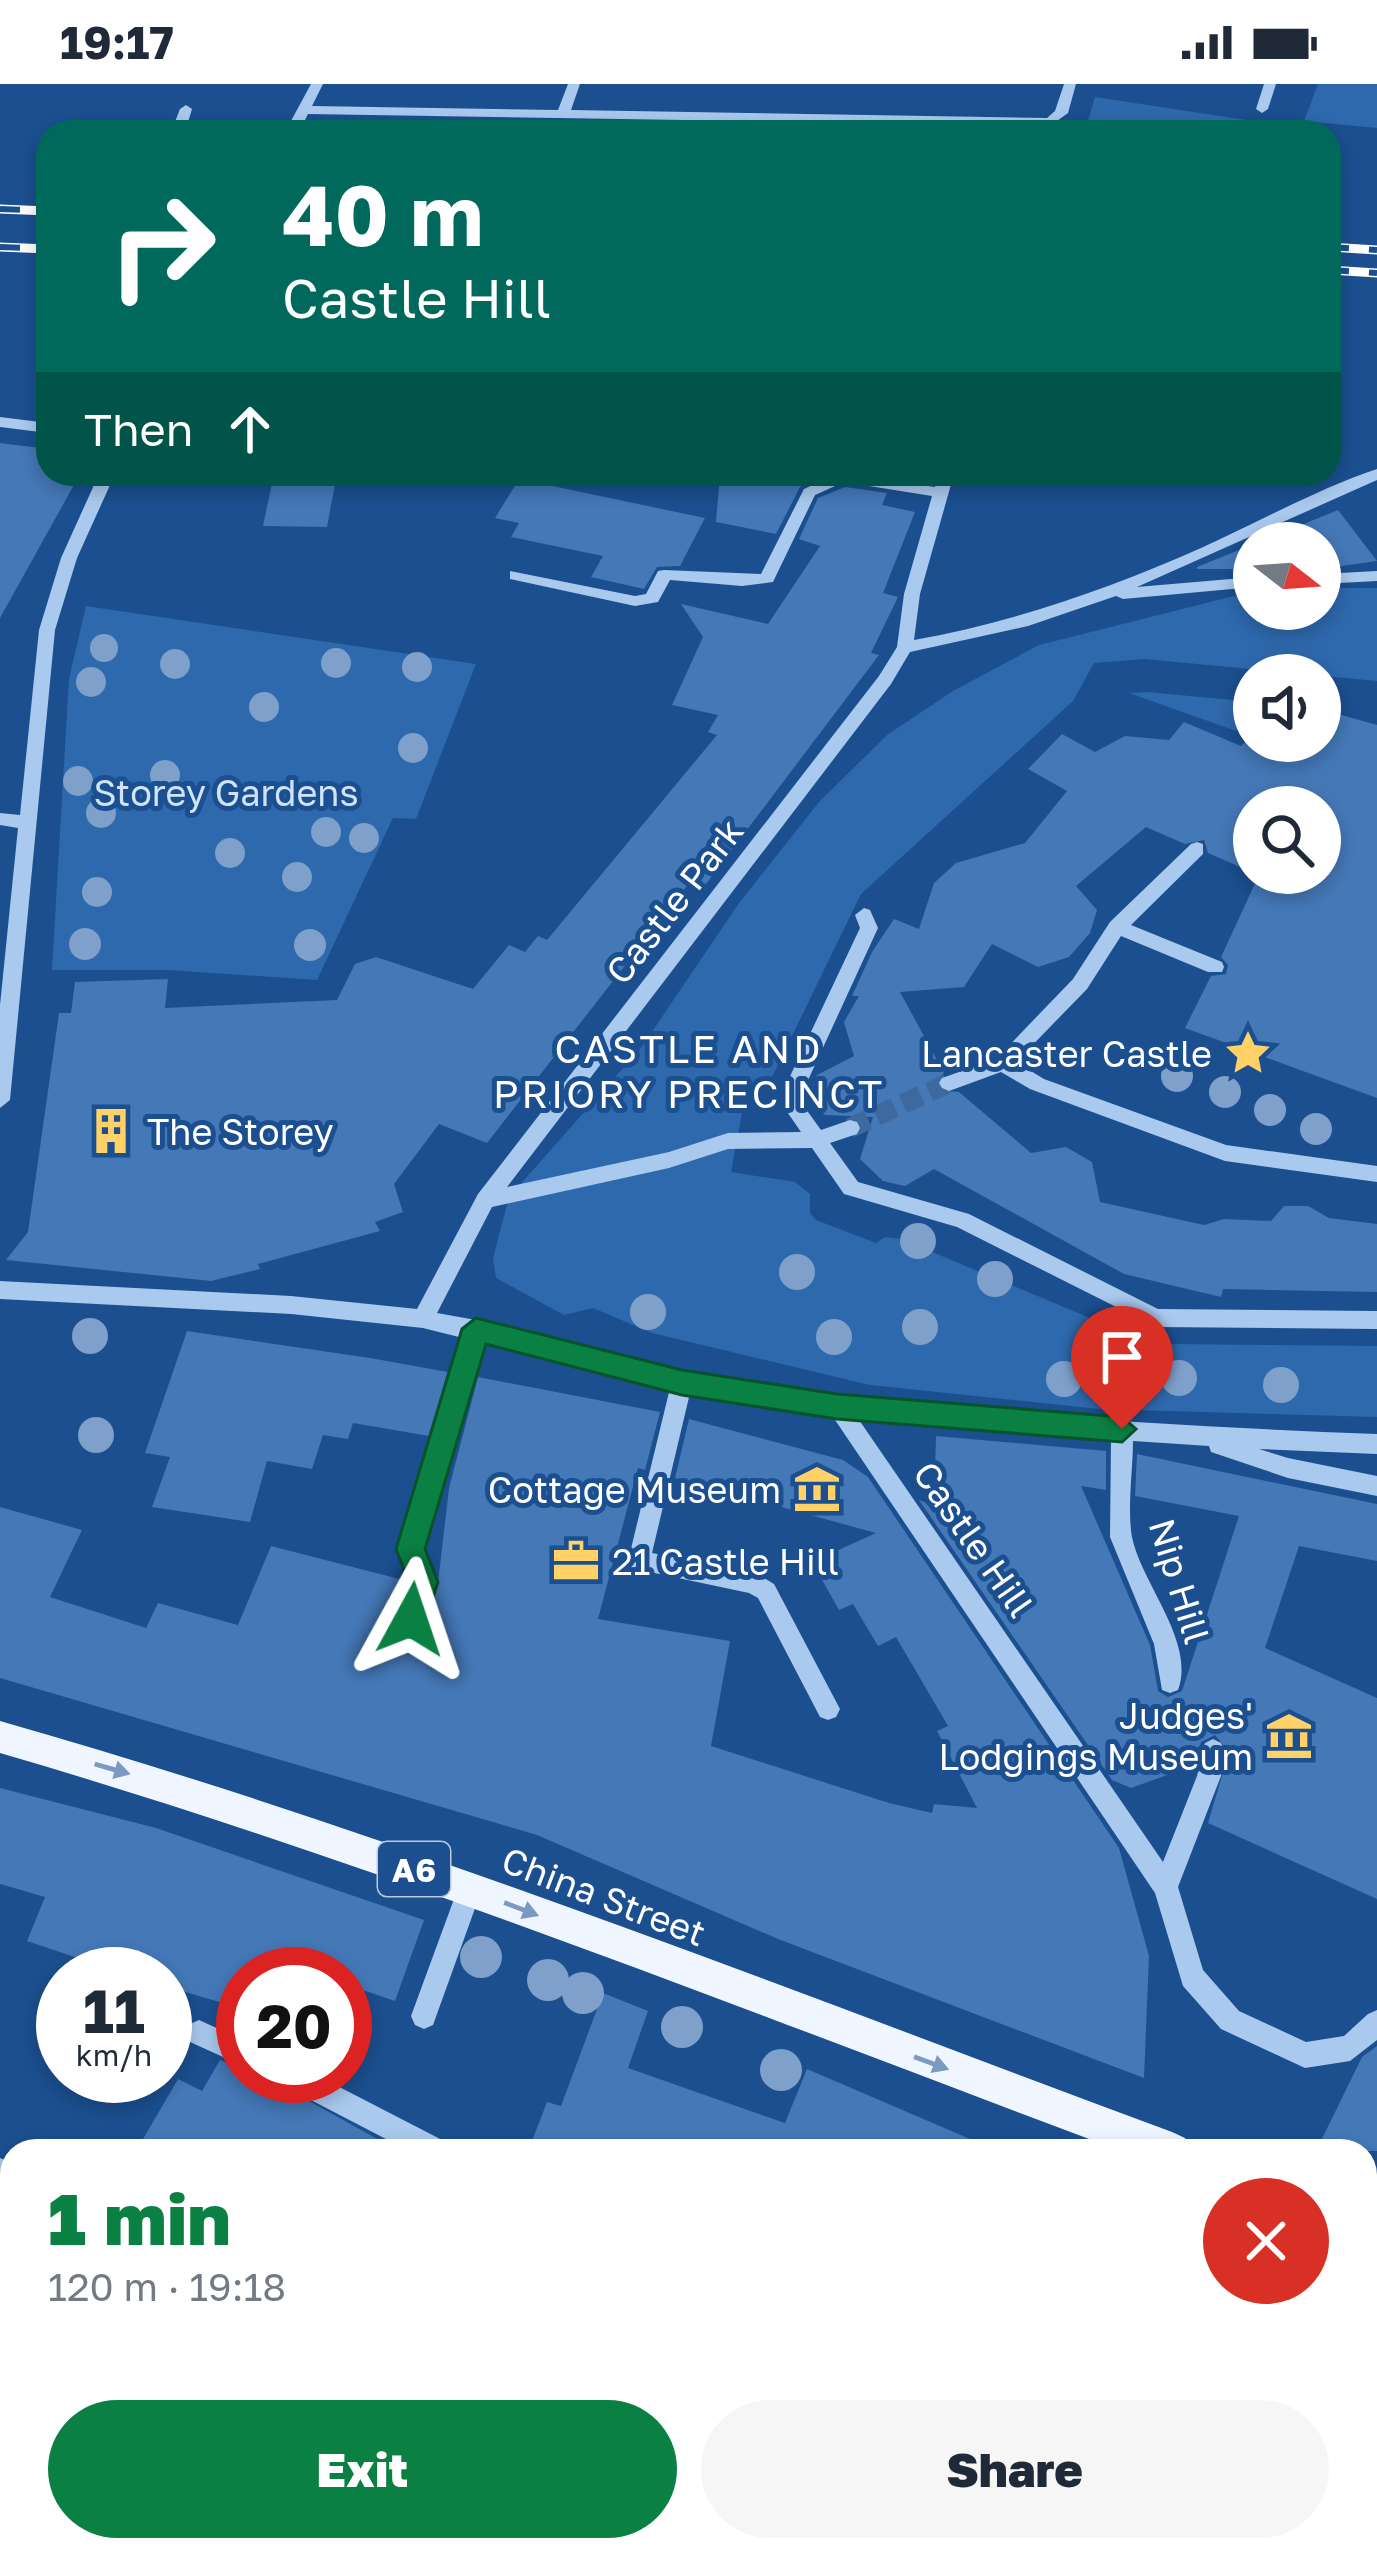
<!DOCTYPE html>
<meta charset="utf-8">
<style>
:root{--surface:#fff;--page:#f6f6f7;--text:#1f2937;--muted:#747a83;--accent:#0b8043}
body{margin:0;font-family:"Golos Text",sans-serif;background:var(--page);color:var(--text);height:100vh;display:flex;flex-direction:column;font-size:45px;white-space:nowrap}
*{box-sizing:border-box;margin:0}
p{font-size:39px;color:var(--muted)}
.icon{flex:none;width:66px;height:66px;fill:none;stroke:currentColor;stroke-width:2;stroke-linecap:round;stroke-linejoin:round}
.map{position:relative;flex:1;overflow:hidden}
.drawer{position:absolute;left:0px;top:2055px;width:1377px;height:423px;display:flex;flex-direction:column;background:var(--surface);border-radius:36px 36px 0 0;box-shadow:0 6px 18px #0003}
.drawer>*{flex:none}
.hud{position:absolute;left:36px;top:36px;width:1305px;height:366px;border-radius:36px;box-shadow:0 6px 18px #0003;background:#00695c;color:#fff;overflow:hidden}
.needle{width:78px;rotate:107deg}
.fabs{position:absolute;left:1233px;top:438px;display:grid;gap:24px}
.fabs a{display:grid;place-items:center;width:108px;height:108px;border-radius:50%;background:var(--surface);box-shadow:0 6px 18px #0003;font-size:60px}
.speed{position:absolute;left:36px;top:1863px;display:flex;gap:24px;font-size:60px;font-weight:700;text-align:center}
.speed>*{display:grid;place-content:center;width:156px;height:156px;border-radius:50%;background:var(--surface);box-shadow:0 6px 18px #0003;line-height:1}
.speed small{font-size:30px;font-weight:400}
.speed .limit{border:18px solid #d22;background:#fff;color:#111}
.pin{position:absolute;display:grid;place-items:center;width:102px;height:102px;color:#fff;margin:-123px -51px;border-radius:50% 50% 50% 0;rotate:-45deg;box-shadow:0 0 12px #0007}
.pin .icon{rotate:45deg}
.me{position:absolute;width:132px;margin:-66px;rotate:5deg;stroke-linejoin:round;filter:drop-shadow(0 0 9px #0008)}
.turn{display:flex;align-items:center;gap:42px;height:252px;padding:0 48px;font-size:54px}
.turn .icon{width:156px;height:156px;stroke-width:2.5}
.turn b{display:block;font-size:84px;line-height:102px}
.then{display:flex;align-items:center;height:114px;padding:0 48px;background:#0003;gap:24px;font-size:45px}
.round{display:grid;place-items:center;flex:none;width:126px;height:126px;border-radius:63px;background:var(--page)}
.headline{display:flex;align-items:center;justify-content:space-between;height:204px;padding:0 48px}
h1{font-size:72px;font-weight:800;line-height:90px;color:var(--accent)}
.action{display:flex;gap:24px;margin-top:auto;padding:24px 48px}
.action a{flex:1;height:138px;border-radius:72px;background:var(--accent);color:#fff;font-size:48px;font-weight:800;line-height:138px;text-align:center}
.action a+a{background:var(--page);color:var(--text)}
.status{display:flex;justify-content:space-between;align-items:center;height:84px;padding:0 60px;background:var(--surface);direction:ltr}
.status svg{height:33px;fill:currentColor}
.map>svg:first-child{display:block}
.green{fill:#2e69ad}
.building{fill:#4478b7}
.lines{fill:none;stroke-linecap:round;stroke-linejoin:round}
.minor-tunnel{stroke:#3d69a0;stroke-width:20;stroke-dasharray:20 9;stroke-linecap:butt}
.minor{fill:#a9c9ee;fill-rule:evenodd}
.major{fill:#f0f6ff;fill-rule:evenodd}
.rail-casing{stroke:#fff;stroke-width:9}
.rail{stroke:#1b4f8f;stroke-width:6;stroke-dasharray:20;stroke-linecap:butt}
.tree{fill:#7ea0ca}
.oneway{fill:#7b9ac1}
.route{fill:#0b8043;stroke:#07532c;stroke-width:3}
.labels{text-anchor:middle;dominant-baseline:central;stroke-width:10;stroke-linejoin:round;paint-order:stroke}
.shield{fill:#1b4f8f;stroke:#bbcadd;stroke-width:3}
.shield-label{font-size:33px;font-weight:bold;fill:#fff}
.park-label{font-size:36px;fill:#cfe3fa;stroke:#1b4f8f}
.street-label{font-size:36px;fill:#fff;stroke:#1b4f8f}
.poi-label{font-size:36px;fill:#fff;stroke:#1b4f8f;text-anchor:end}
.neighbourhood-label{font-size:39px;letter-spacing:3px;fill:#fff;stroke:#1b4f8f}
</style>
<div class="status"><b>19:17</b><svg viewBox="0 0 49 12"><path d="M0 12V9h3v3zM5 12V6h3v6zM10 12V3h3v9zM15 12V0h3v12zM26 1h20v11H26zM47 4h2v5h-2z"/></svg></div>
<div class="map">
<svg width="1377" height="2477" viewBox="0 0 1377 2477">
<rect width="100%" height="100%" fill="#1b4f8f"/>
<g class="green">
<path d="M1318 0H1377V44L1304 37Z"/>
<path d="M1095 13 1292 43 1286 48 1085 47Z"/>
<path d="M1320 504H1377V597L1144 575 1094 579 1073 617 861 810 773 991 761 1002H747L731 1088 795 1098 810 1110V1129L816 1136 876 1159 885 1153 901 1155 1095 1236 1171 1260 1377 1262V1333L1099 1325 870 1301 652 1249 593 1224 564 1231 496 1194 493 1174 509 1113 641 964 739 819 819 718 887 651 953 607 1039 561 1254 507V525H1320Z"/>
<path d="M86 522 476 580 416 735 393 734 317 896 168 886H52L69 595Z"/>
<path d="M1147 608 1254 618V628L1236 647 1129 609Z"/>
</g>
<g class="building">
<path d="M0 359 48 365V390H80L0 534Z"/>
<path d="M274 390H337L327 443 263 442Z"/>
<path d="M720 390H825L800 403 776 450 716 438Z"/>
<path d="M519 395 705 434 680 482 657 483 644 505 591 493 603 472 511 453 519 439 495 434Z"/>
<path d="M845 403 887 409 882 421 915 428 883 509 898 513 871 569 879 571 703 804 690 798 487 1059 439 1040 394 1100 403 1128 375 1138 380 1147 258 1180 260 1185 211 1197 6 1176 28 1148 59 929H71L75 898 168 895 165 924 337 916 355 880 376 873 473 905 509 861 525 868 538 852 547 856 717 651 708 648 718 631 672 621 703 553 681 520 768 540 820 462 799 455 818 414Z"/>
<path d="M1338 426 1377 477 1320 485V459H1257Z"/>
<path d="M1254 460V485H1197V483Z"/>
<path d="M1320 625 1377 641V1014L1185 944 1211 892 1226 890 1228 881 1221 873 1259 791 1254 789H1320V723H1254V789L1208 769 1204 756 1185 760 1146 743 1076 802 1097 826 1090 849 1069 873 1038 883 992 860 964 903 900 908 944 989 935 997 938 1006 959 1008 1031 1069 1066 1063 1092 1078 1100 1118 1204 1141 1224 1135 1271 1137 1284 1122H1308L1329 1134 1377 1140V1208L1223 1205 1221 1213 1124 1190 934 1085 905 1102 883 1097 860 1075 873 1033 825 1031 808 1013 817 991 854 972 844 938 859 912H852L872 868 894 835 919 845 934 799 956 779 1025 759 1067 707 1028 685 1062 650 1095 668 1125 652 1169 656 1184 638 1241 662 1254 649V657H1320Z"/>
<path d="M187 1247 370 1274 448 1288 429 1352 353 1339 348 1355 323 1351 312 1385 267 1377 250 1438 152 1423 170 1373 145 1369Z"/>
<path d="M478 1293 660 1328 645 1386 638 1384 598 1535 730 1557 711 1662 889 1719 932 1729 934 1720 977 1724 937 1647 948 1642 896 1553 878 1562 853 1520 839 1526 812 1478 876 1449 675 1394 689 1335 843 1376 868 1393 1119 1764 1149 1872 1144 1994 778 1855 537 1751 0 1594V1423L82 1446 50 1513 146 1544 158 1519 238 1541 271 1462 407 1497 396 1537 401 1547H421L438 1499 449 1404Z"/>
<path d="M936 1352 1106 1367V1406L1081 1402 1150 1561 1158 1607 1168 1613 1182 1607 1239 1432 1135 1412 1137 1370 1377 1420V1477L1299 1462 1265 1564 1377 1614V1815L1208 1739 1229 1668 1215 1651 1201 1658 1195 1681 1131 1704 1112 1696 919 1416 934 1422Z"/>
<path d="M0 1704 156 1744 424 1836 395 1917 345 1900V1890H243V1925L165 1902V1890H125L27 1857 45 1813 0 1800Z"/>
<path d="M603 1909 648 1927 628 1984 785 2039 807 1985 998 2067H528L547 2018 561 2022Z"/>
<path d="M1377 1962V2067H1316L1362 1973Z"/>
<path d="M220 1976 243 1986V1992H264L399 2067H136L178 1995 202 2007Z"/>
</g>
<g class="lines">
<path class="minor-tunnel" d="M850 1044 949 999"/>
<g class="minor">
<path d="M311 0H323L312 22 558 26 568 0H580L571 26 1047 34 1055 27 1064 0H1076L1068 29 1050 42 308 30 299 48H285Z"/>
<path d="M1264 0H1276L1268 25 1262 29 1256 25Z"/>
<path d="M186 21 192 25 185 48H171L180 25Z"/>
<path d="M0 333 48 339V349L0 343Z"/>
<path d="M1377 385V396L1137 503 1254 493V503L1123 515 1116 512 1028 542 910 568 891 600 507 1103 669 1068 728 1049 801 1048 783 1022 784 1005 860 844 855 831 864 824 870 826 878 844 804 1005 803 1021 821 1046 850 1036 857 1038 860 1044 857 1050 830 1059 858 1098 969 1130 1158 1225 1377 1227V1245L1156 1243 957 1143 844 1110 812 1064 728 1065 669 1084 492 1123 437 1229 476 1236 485 1241C552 1257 620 1278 688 1290 916 1328 1147 1341 1377 1350V1370L1259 1365 1288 1374 1377 1392V1412L1288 1394 1211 1368 1209 1362 1133 1357C1133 1385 1127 1426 1132 1453 1141 1499 1196 1558 1178 1606L1170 1609 1162 1606 1154 1560 1110 1453 1111 1355 857 1333 1163 1778 1197 1692 1205 1659 1213 1655 1221 1659 1225 1667 1221 1692 1178 1803 1203 1886 1239 1927 1306 1958 1344 1952 1368 1930 1377 1926V1956L1350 1977 1305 1984 1221 1945 1183 1902 1155 1809 831 1330 690 1309 652 1469 754 1488 774 1500 840 1625 836 1633 828 1636 820 1633 758 1514 749 1509 631 1484 628 1477 670 1304 483 1259 422 1465 434 1498 419 1543 411 1546 403 1543 400 1535 412 1498 400 1465 463 1254 423 1244 291 1230 0 1215V1197L291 1212 417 1225 478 1110 879 592 897 563 904 510 932 412 844 398 815 411 773 498 742 502 670 496 658 518 635 522 510 495V487L635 512 646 510 658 487 664 486 761 490 804 405 836 390 935 403 938 390H954L920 510 914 556C1015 538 1108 505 1201 464 1259 438 1317 405 1377 385Z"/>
<path d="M99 390H115L77 474 55 546 10 1016 0 1024V921L18 744 0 741V729L20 731 39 546 61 474Z"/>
<path d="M1377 487V497L1320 500V490Z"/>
<path d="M1197 758 1203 760V770L1131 841 1222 878 1224 883 1222 888H1208L1121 852 1087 905 1016 978 1044 995 1226 1061 1377 1082V1098L1225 1077 1030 1005 1001 988 949 1007 942 1004 939 999 942 994 996 975 1073 895 1110 838 1191 760Z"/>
<path d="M470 1793 479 1796 482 1805 433 1941 424 1945 415 1941 411 1932 461 1796Z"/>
<path d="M199 1936 243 1956V1982L190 1958 186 1949 190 1940Z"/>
<path d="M278 1992H318L446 2058 450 2067H409L282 2001Z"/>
<path d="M0 2074 12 2079V2106L0 2101Z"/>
<path d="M537 2466H576L582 2477H543Z"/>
<path d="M592 2466H623L618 2477H587Z"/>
<path d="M1049 2466H1079L1074 2477H1044Z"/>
</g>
<g class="major">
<path d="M0 1637C398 1750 784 1904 1172 2048L1185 2054 1191 2067H1121C750 1928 381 1780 0 1669Z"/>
<path d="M1365 2156 1377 2161V2202L1365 2197Z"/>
</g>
<defs>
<g id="rail">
<path d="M0 125 48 127"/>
<path d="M0 163 48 165"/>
<path d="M1329 163 1377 166"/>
<path d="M1329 186 1377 189"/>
</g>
</defs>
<use href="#rail" class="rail-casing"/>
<use href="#rail" class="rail"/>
</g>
<g class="tree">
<circle cx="104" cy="564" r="14"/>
<circle cx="336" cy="579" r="15"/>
<circle cx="175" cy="580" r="15"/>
<circle cx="417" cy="583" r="15"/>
<circle cx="91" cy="598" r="15"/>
<circle cx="264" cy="623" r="15"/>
<circle cx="413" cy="664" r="15"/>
<circle cx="165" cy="691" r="15"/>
<circle cx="78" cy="697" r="15"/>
<circle cx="101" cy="729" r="15"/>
<circle cx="326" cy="748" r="15"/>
<circle cx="364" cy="754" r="15"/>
<circle cx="230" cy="769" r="15"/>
<circle cx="297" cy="793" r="15"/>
<circle cx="97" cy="808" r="15"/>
<circle cx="85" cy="860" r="16"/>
<circle cx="310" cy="861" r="16"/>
<circle cx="1177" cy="992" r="16"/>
<circle cx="1225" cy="1008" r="16"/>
<circle cx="1270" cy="1026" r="16"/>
<circle cx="1316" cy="1045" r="16"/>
<circle cx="918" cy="1157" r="18"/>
<circle cx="797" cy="1188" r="18"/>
<circle cx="995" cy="1195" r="18"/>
<circle cx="648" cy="1228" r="18"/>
<circle cx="920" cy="1243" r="18"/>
<circle cx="90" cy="1252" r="18"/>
<circle cx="834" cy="1253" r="18"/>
<circle cx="1179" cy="1294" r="18"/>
<circle cx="1064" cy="1295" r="18"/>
<circle cx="1281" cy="1301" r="18"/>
<circle cx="96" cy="1351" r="18"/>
<circle cx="481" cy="1873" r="21"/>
<circle cx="548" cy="1896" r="21"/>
<circle cx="583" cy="1909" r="21"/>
<circle cx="682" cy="1943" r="21"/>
<circle cx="781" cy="1986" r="21"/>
</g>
<defs><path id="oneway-solid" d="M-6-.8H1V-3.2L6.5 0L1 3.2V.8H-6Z" transform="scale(3)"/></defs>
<g class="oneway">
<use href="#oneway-solid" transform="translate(112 1685) rotate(16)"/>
<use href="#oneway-solid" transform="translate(521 1825) rotate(21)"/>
<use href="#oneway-solid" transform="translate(931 1979) rotate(20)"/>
</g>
<path class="route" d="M476 1234 682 1286 837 1310 1122 1333 1136 1345 1122 1358 837 1335 682 1311 486 1260 425 1465 438 1498 422 1545 411 1549 401 1545 396 1535 409 1498 396 1465 462 1245Z"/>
<defs>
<symbol id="sight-bare" viewBox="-9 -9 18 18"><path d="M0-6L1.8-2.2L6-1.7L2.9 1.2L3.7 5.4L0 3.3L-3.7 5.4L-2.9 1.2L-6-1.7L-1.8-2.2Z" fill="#ffd166" stroke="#1b4f8f" stroke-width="2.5" paint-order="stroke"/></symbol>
<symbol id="building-bare" viewBox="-9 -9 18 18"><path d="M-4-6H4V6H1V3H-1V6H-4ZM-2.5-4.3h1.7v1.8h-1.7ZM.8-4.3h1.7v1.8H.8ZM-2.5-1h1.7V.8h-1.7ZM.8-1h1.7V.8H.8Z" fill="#ffd166" stroke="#1b4f8f" stroke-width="2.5" paint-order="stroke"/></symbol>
<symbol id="museum-bare" viewBox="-9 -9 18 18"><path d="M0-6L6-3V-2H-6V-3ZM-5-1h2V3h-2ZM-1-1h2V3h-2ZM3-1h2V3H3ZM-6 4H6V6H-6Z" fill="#ffd166" stroke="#1b4f8f" stroke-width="2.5" paint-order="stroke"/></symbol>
<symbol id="office-bare" viewBox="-9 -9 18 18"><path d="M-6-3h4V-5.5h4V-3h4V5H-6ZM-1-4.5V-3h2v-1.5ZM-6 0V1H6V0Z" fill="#ffd166" stroke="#1b4f8f" stroke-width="2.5" paint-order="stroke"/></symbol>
</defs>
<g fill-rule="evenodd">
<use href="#sight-bare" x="1215" y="936" width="66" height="66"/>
<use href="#building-bare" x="78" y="1014" width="66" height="66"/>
<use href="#museum-bare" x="784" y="1372" width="66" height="66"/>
<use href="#office-bare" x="543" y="1444" width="66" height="66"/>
<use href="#museum-bare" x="1256" y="1619" width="66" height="66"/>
</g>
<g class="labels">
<rect class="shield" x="378" y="1758" width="72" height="54" rx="9"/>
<g class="shield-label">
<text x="414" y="1785">A6</text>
</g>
<g class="park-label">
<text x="226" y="708">Storey Gardens</text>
</g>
<g class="street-label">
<text transform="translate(674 817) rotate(-52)">Castle Park</text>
<text transform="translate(974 1455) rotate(55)">Castle Hill</text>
<text transform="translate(1180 1497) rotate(73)">Nip Hill</text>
<text transform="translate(604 1812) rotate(21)">China Street</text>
</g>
<g class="poi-label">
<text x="1212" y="969">Lancaster Castle</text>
<text x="147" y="1047" text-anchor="start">The Storey</text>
<text x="781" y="1405">Cottage Museum</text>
<text x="612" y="1477" text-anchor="start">21 Castle Hill</text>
<text x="1253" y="1631">Judges'<tspan x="1253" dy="41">Lodgings Museum</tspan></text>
</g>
<g class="neighbourhood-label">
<text x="689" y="964">CASTLE AND<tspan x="689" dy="45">PRIORY PRECINCT</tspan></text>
</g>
</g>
</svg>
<div class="fabs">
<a><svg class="needle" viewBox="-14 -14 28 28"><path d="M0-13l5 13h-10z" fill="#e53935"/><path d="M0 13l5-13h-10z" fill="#747a83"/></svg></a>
<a><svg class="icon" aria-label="sound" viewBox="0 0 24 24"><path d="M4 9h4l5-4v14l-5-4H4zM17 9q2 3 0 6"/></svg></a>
<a><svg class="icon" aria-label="search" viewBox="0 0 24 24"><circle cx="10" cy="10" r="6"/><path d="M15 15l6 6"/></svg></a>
</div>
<div class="speed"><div>11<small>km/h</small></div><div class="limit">20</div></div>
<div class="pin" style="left:1122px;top:1345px;background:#d93025"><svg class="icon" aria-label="arrive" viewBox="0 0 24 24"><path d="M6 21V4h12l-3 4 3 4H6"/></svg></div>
<svg class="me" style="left:411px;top:1535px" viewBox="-20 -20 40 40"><path d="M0-17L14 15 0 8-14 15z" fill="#0b8043" stroke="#fff" stroke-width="4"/></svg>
<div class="hud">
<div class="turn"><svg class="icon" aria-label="right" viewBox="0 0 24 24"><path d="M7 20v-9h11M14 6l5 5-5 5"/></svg><div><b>40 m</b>Castle Hill</div></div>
<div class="then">Then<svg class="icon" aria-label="ahead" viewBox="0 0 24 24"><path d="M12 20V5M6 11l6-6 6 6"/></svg></div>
</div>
<section class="drawer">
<div class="headline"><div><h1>1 min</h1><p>120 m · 19:18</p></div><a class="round" style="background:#d93025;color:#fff"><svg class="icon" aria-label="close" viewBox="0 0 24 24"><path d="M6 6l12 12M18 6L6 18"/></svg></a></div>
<div class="action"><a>Exit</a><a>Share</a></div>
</section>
</div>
